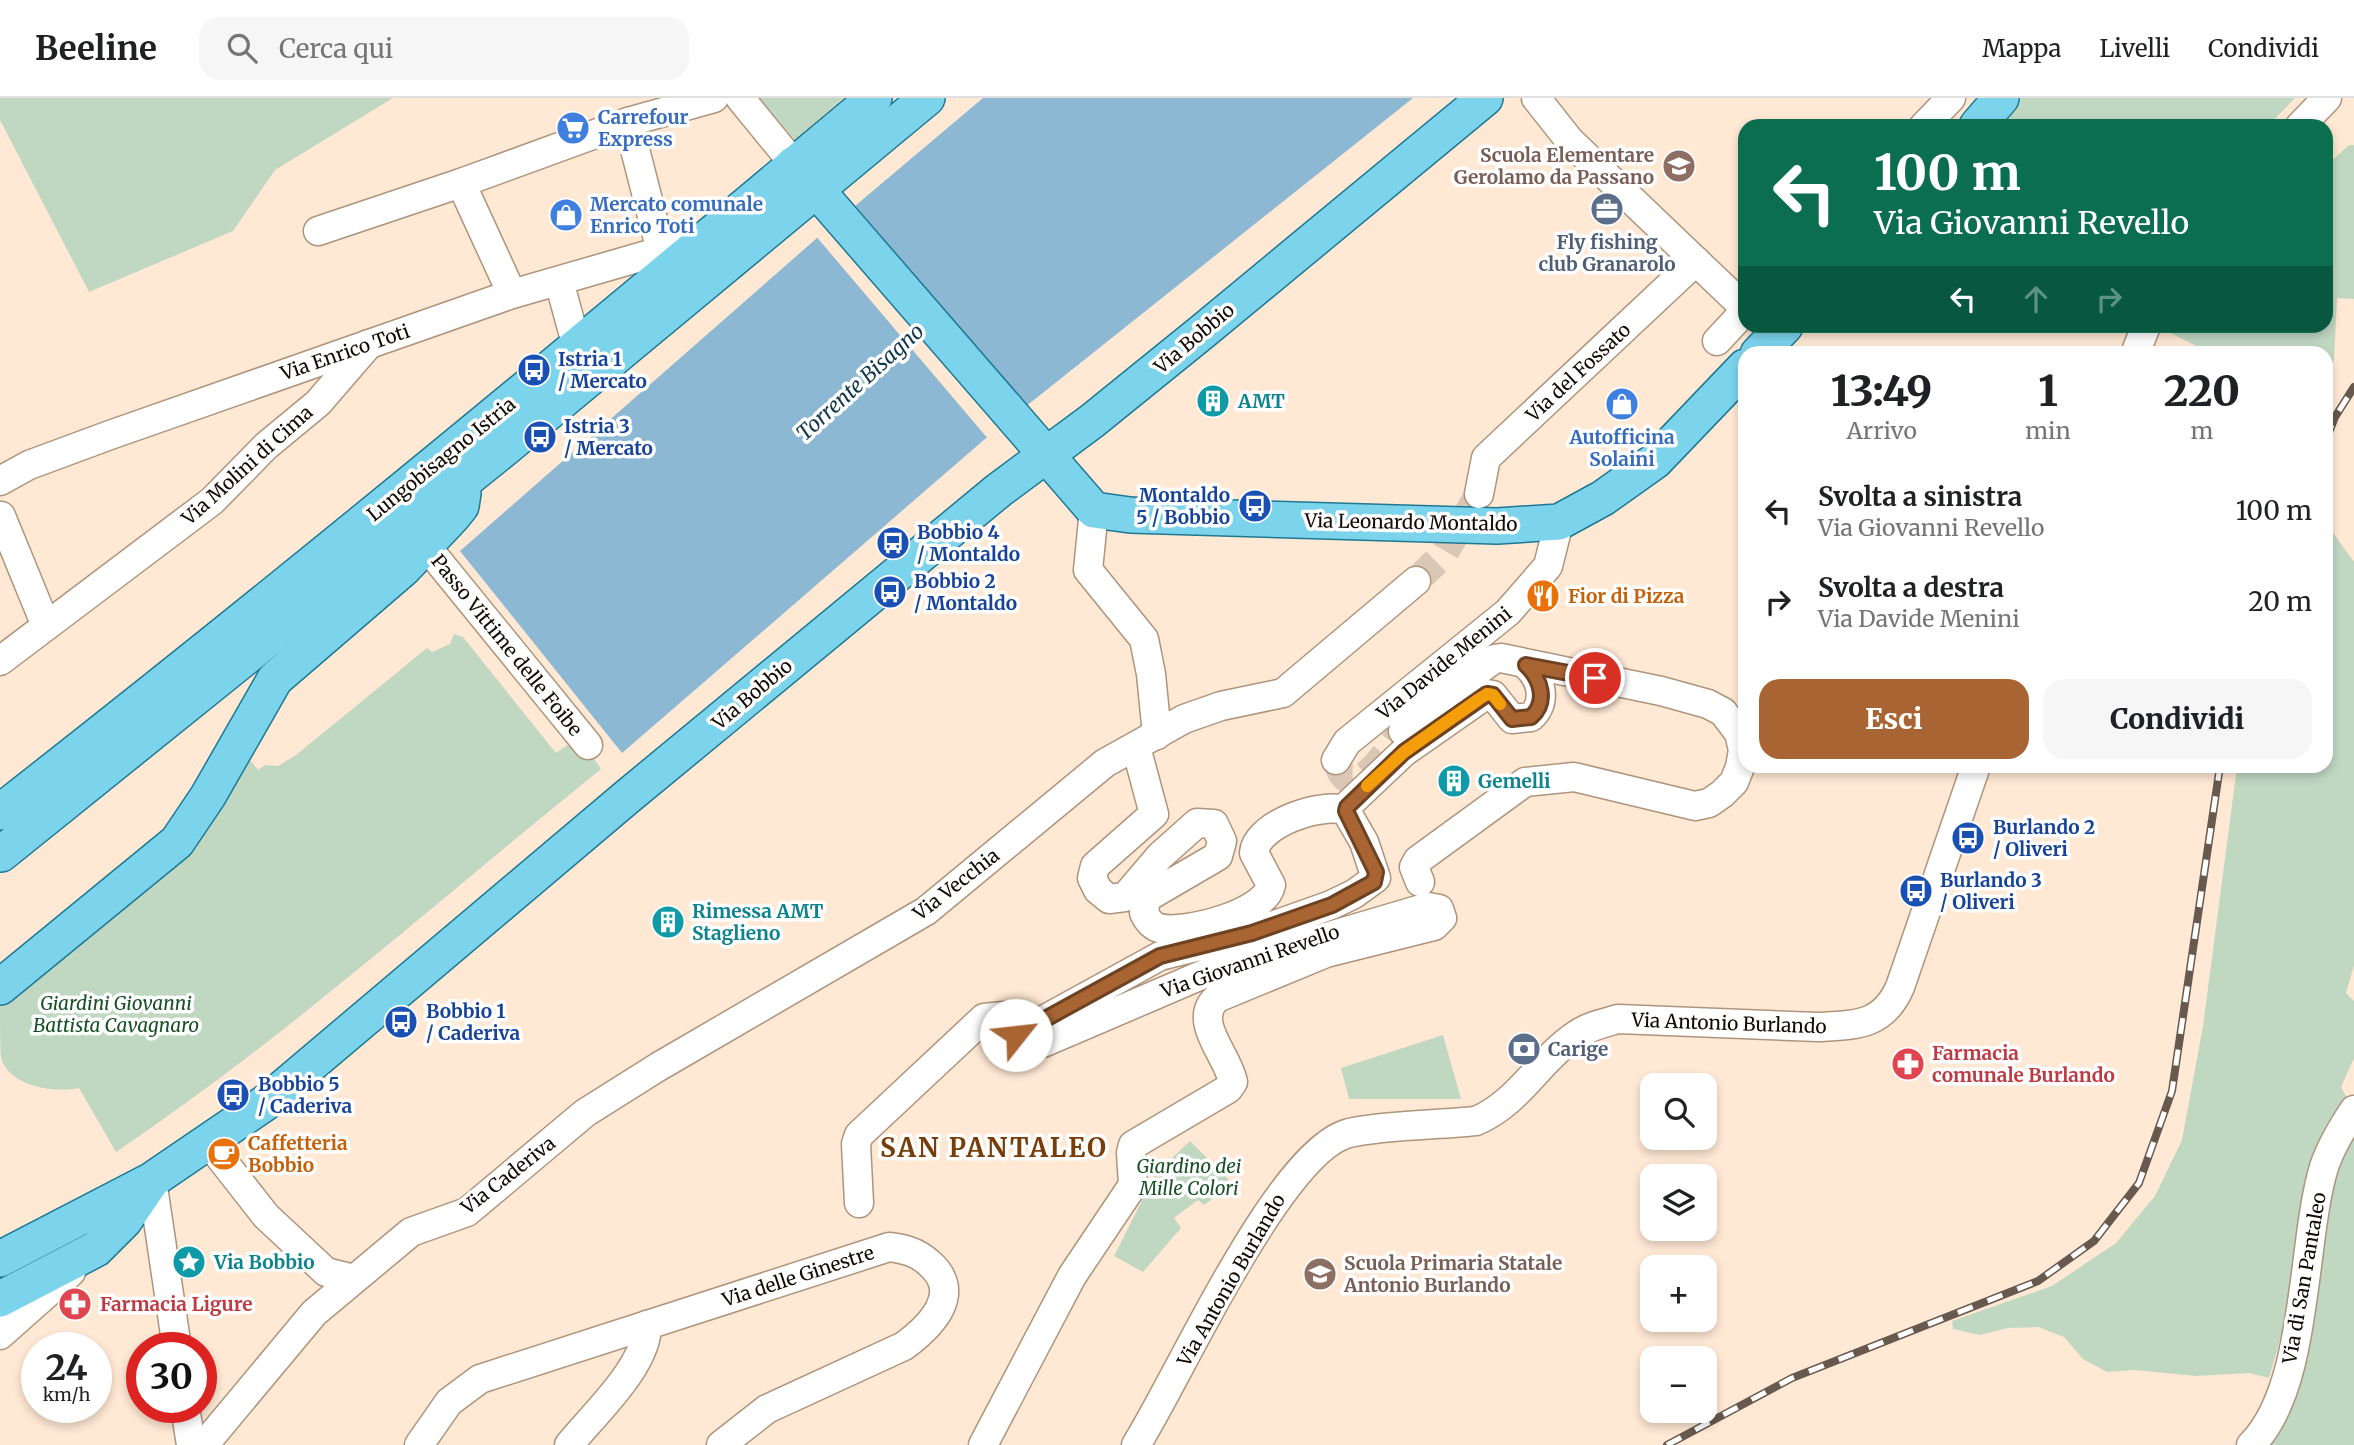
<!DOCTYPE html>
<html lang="it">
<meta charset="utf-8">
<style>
:root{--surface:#fff;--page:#f6f6f6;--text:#202124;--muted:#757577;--line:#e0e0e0;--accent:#a86533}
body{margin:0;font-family:Merriweather,serif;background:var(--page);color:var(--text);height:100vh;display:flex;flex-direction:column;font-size:26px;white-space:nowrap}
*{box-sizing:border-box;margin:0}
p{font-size:23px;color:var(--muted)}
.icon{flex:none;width:38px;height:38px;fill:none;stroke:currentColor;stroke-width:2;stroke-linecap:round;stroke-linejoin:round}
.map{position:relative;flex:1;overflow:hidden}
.details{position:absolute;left:1738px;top:248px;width:595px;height:427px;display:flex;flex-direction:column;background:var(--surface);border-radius:21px;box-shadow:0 4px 10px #0003}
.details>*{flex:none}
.banner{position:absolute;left:1738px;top:21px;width:595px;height:214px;border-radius:21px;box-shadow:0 4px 10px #0003;background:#0b6e4f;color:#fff;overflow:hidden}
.buttons{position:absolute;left:1640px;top:975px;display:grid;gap:14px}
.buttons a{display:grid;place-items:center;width:77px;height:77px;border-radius:14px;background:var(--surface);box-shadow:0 4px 10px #0003;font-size:35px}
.speed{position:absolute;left:21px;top:1234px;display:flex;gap:14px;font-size:35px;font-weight:700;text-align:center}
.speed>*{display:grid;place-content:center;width:91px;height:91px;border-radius:50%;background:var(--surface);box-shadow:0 4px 10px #0003;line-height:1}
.speed small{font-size:18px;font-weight:400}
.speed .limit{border:10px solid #d22;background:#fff;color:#111}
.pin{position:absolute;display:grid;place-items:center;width:60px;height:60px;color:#fff;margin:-30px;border:4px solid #fff;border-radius:50%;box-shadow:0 2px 7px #0007}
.me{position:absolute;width:77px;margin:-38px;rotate:61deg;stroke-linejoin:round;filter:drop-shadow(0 0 5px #0008)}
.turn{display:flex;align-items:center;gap:24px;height:147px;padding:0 21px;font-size:32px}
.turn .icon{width:91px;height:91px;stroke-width:2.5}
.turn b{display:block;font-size:49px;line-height:60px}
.lanes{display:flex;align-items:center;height:66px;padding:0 21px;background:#0003;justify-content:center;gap:35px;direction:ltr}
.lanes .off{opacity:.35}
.eta{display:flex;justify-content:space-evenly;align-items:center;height:119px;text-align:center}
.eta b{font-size:42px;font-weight:800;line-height:49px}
.cta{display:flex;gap:14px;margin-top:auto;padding:14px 21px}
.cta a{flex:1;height:80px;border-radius:21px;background:var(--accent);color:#fff;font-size:28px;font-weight:800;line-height:80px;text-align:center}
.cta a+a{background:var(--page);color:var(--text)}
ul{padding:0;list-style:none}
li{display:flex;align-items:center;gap:21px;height:91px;padding:0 21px}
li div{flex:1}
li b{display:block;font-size:26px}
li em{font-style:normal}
header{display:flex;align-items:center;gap:42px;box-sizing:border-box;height:98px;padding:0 35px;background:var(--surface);border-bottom:2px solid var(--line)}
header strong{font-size:33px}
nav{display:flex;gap:38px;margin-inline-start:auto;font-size:24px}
.search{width:490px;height:63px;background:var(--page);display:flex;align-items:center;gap:18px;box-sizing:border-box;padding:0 24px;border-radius:21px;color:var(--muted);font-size:26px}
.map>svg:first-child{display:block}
.green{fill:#c0d7c2}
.water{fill:#8cb8d3}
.pier{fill:#ffe8d4}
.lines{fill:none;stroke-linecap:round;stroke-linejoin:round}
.minor-tunnel{stroke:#dbc7b5;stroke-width:28;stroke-dasharray:28 14;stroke-linecap:butt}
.minor-casing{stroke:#ae947c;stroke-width:31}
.major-casing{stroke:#1e7993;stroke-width:38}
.minor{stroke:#fff;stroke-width:28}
.major{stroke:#7cd3ec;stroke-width:35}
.rail-casing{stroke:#67594e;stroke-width:8}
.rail{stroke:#fff;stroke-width:5;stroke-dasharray:16;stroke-linecap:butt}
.route-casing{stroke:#6d4221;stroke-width:18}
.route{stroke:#a86533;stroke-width:12}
.slow{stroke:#f59e0b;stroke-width:12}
.labels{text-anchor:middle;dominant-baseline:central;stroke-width:7;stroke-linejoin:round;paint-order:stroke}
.shop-label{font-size:19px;font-weight:bold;fill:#366cbe;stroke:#fff;text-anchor:start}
.education-label{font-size:19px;font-weight:bold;fill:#785e54;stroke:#fff;text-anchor:end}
.service-label{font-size:19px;font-weight:bold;fill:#4e5e75;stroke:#fff}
.street-label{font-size:19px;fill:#120903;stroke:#fff}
.transit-label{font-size:19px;font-weight:bold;fill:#164399;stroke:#fff;text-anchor:start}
.culture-label{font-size:19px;font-weight:bold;fill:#0d838f;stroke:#fff;text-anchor:start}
.food-label{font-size:19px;font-weight:bold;fill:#c56008;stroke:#fff;text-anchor:start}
.park-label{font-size:19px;font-style:italic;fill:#184f25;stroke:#fff}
.health-label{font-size:19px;font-weight:bold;fill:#be3a42;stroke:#fff;text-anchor:start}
.water-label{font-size:21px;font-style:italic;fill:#12374b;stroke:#fff}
.district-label{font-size:26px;font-weight:bold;letter-spacing:2px;fill:#783e0a;stroke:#fff}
</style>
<header>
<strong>Beeline</strong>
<div class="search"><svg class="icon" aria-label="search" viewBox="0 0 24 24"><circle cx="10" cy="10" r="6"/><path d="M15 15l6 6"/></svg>Cerca qui</div>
<nav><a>Mappa</a><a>Livelli</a><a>Condividi</a></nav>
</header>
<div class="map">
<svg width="2354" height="1347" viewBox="0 0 2354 1347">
<rect width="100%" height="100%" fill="#ffe8d4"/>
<g class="green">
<path d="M0 0H393L275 72 233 133 89 194 0 22Z"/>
<path d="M759 0H843L795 42Z"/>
<path d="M2021 0H2295L2268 28H2006L2002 24Z"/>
<path d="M2349 47H2354V201L2337 200 2334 262 2326 282V256L2211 255 2164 232 2166 228H2326V68Z"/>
<path d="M2326 425 2354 464V867L2346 895 2354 903V960L2341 989 2348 1002 2269 1280 2249 1275 2196 1278 2135 1272 2107 1274 2083 1261 2064 1239 2038 1229 2008 1230 1980 1237 1953 1231 1952 1223 2052 1188 2116 1145 2155 1098 2182 1042 2203 928 2237 669 2326 668Z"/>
<path d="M454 536 463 539 556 655 579 639 601 671C441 800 287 939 116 1054L79 990C55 995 10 989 1 960 0 945 0 920 0 904L242 652 258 672 265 667 278 668 296 657 427 550 432 554 450 546Z"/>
<path d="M1443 937 1461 1001H1349L1341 970Z"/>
<path d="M2354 1027V1347H2266L2327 1090Z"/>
<path d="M1190 1043 1233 1086 1204 1107 1198 1102 1174 1120 1181 1130 1143 1174 1114 1158 1156 1075Z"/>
</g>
<path class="water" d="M983 0H1413L985 341 622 655 460 453 817 140Z"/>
<path class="pier" d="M853 105 1028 311 989 342 815 137Z"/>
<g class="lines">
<g class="minor-tunnel">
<path d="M1416 483 1444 456 1479 396"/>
<path d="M1336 662C1351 715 1388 649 1403 633"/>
</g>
<defs>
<g id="minor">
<path d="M740 0 794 66"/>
<path d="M1536 0 1570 43 1745 210"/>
<path d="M628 24 661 153"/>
<path d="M1924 28 1951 0"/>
<path d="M2300 28 2327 0"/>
<path d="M461 85 512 196"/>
<path d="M318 133 461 85 628 24 714 0"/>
<path d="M559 183 577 249"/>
<path d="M1717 243 1745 213"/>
<path d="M2135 256 2146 228"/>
<path d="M0 383 29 367 110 337 512 196 661 153 698 148"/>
<path d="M1479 396 1486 360 1696 163"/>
<path d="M1094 412 1088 472 1144 541 1151 576 1157 637"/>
<path d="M1 418 46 528"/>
<path d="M426 448 588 647"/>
<path d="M0 563 212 403 266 348 318 305 369 246"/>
<path d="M1403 633 1431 607 1494 561 1501 560 1661 593 1708 606 1723 614 1739 635 1743 652 1740 669 1734 684 1722 696 1709 705 1695 708 1574 679 1525 684 1418 762 1414 769 1420 784"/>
<path d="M1336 662 1347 644 1508 514 1548 468 1559 424"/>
<path d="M1346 713 1350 705 1404 654 1487 596 1493 597 1512 621 1531 619C1547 604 1542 581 1526 567"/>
<path d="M208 1044 266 1118 326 1174 354 1181"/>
<path d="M152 1082 177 1250"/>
<path d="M859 1105 856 1046 859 1037 984 920 1004 918 1020 929"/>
<path d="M0 1237 71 1174"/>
<path d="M185 1309 191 1347"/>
<path d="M204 1347 314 1215 411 1134 467 1114 585 1015 658 969 926 813 1105 665 1184 621 1221 608 1283 595 1416 483"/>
<path d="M419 1347 449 1304 480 1281 889 1149C905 1151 917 1154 929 1165 964 1195 931 1228 904 1248L767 1311 721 1347"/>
<path d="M569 1347C594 1316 648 1267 647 1227"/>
<path d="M983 1347 1072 1178 1133 1087 1131 1055 1133 1047 1228 991 1233 984C1228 957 1191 923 1217 900L1326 855 1434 828 1442 820 1439 811 1428 809 1211 873 1043 945 1023 947 1016 937 1020 929 1038 925 1160 858 1252 835 1331 807 1354 796 1376 780 1364 744 1346 713C1323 703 1256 726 1254 755L1271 787C1266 815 1184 837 1159 830 1152 828 1147 821 1144 815L1146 800 1218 758 1222 743 1214 726 1197 725 1160 758 1125 799 1109 801 1098 792 1092 780 1095 768 1154 716 1136 649"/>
<path d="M1136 1347C1178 1281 1279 1053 1349 1035 1384 1027 1438 1027 1476 1023 1519 1005 1539 962 1576 937 1589 928 1604 925 1618 921L1818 929C1856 927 1883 928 1900 889L1976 668"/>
<path d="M2251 1347C2309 1290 2301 1144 2324 1069 2331 1048 2342 1030 2354 1012"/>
</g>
<g id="major">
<path d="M1977 28 2001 0"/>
<path d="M794 66 1094 412 1130 417 1497 428 1559 424 1603 400 1655 363 1745 269"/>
<path d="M1758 256 1785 228"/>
<path d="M0 714C297 482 586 242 874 0"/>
<path d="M1 756 504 351 927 0"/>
<path d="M0 889 177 744 208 698 275 581 404 470 453 418 461 408 463 395"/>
<path d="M0 1161 152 1082 265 1005 627 699 999 392 1092 323 1202 234 1485 0"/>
<path d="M0 1201 96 1151 124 1123 150 1085"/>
</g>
</defs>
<use href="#minor" class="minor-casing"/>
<use href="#major" class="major-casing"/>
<use href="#minor" class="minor"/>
<use href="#major" class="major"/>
<defs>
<g id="rail">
<path d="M2326 342 2335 319 2354 289"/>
<path d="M1667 1347 1792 1280 2038 1183 2094 1143 2139 1085 2172 993 2220 668"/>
</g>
</defs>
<use href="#rail" class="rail-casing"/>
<use href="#rail" class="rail"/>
</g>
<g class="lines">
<defs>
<path id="route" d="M1016 937 1020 929 1038 925 1160 858 1252 835 1332 807 1374 784 1376 774 1346 713 1347 709 1404 654 1487 596 1493 597 1512 621 1531 619C1548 604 1541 581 1526 567L1595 580"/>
</defs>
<use href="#route" class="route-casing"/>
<use href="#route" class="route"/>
<path class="slow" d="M1367 688 1404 654 1479 601 1487 596 1493 597 1500 606"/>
</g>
<defs>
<symbol id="supermarket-disc" viewBox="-11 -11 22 22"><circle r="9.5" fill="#3f7fe0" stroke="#fff"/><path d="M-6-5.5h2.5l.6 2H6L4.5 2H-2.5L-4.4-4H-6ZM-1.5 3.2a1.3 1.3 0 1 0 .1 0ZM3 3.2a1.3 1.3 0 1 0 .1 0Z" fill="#fff"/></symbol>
<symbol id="school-disc" viewBox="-11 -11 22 22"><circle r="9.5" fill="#8d6e63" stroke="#fff"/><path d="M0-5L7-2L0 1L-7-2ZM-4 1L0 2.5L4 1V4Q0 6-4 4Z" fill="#fff"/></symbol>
<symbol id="office-disc" viewBox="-11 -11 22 22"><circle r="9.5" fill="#5c6f8a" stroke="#fff"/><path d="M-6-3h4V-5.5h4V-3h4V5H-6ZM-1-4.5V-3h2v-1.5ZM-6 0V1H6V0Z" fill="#fff"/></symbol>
<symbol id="shop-disc" viewBox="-11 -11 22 22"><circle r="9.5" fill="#3f7fe0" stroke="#fff"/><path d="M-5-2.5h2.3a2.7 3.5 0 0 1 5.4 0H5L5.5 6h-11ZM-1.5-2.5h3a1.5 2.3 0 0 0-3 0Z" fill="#fff"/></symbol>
<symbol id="bus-disc" viewBox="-11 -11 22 22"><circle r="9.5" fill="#1a4fb4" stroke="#fff"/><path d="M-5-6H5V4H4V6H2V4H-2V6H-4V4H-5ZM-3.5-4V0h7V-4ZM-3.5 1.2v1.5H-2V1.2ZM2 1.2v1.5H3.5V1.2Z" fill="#fff"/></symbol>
<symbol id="building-disc" viewBox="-11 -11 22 22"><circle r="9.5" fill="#0f9aa8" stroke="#fff"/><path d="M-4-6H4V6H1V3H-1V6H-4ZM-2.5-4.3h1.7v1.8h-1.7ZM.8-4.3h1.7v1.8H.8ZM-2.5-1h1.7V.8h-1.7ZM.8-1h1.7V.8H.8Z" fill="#fff"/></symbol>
<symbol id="restaurant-disc" viewBox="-11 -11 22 22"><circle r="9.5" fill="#e8710a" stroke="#fff"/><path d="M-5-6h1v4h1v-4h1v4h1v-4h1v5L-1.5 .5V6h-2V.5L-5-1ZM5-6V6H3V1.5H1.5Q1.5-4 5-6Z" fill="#fff"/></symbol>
<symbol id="bank-disc" viewBox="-11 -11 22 22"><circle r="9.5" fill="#5c6f8a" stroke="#fff"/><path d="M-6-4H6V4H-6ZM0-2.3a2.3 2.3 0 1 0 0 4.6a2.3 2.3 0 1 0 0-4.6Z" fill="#fff"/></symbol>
<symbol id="pharmacy-disc" viewBox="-11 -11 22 22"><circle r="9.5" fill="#e0444e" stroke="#fff"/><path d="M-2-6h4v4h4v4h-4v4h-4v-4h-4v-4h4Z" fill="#fff"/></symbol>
<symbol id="cafe-disc" viewBox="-11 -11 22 22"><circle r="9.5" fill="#e8710a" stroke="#fff"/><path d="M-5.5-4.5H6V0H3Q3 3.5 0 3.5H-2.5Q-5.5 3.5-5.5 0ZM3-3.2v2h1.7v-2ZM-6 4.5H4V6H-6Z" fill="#fff"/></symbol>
<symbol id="sight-disc" viewBox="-11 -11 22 22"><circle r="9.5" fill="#0f9aa8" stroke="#fff"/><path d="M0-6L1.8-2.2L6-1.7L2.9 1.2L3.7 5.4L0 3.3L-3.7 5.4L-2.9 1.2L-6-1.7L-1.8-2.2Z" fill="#fff"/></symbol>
</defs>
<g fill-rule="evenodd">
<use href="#supermarket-disc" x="554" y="11" width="38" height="38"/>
<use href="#school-disc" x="1660" y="49" width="38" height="38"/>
<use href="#office-disc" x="1588" y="92" width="38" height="38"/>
<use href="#shop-disc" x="547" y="98" width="38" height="38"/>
<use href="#bus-disc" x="515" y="253" width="38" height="38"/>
<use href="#building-disc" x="1194" y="284" width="38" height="38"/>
<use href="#shop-disc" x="1603" y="287" width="38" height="38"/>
<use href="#bus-disc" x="521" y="320" width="38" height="38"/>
<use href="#bus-disc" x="1236" y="389" width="38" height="38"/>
<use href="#bus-disc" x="874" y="426" width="38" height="38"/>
<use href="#bus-disc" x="871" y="475" width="38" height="38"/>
<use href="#restaurant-disc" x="1524" y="479" width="38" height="38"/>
<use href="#building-disc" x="1435" y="664" width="38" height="38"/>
<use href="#bus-disc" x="1949" y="721" width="38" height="38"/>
<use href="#bus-disc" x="1897" y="774" width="38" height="38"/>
<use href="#building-disc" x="649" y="805" width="38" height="38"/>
<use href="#bus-disc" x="382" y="905" width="38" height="38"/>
<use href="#bank-disc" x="1505" y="932" width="38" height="38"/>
<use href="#pharmacy-disc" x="1889" y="947" width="38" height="38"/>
<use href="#bus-disc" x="214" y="978" width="38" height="38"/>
<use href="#cafe-disc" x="205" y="1037" width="38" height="38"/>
<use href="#sight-disc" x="170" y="1145" width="38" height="38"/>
<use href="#school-disc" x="1301" y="1157" width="38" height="38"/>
<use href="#pharmacy-disc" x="56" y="1187" width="38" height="38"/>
</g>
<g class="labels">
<g class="shop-label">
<text x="598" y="19">Carrefour<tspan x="598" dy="22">Express</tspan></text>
<text x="590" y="106">Mercato comunale<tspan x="590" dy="22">Enrico Toti</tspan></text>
<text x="1622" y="339" text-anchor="middle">Autofficina<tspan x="1622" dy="22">Solaini</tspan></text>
</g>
<g class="education-label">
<text x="1654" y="57">Scuola Elementare<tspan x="1654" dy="22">Gerolamo da Passano</tspan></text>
<text x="1344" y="1165" text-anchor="start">Scuola Primaria Statale<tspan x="1344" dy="22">Antonio Burlando</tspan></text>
</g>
<g class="service-label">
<text x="1607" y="144">Fly fishing<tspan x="1607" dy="22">club Granarolo</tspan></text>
<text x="1548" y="951" text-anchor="start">Carige</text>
</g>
<g class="street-label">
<text transform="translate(1194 240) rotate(-40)">Via Bobbio</text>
<text transform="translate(345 254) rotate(-19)">Via Enrico Toti</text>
<text transform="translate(1578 274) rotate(-43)">Via del Fossato</text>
<text transform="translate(441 361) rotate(-39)">Lungobisagno Istria</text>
<text transform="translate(247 367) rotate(-42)">Via Molini di Cima</text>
<text transform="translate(1411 424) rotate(1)">Via Leonardo Montaldo</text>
<text transform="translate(507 547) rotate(51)">Passo Vittime delle Foibe</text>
<text transform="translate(1444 565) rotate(-39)">Via Davide Menini</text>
<text transform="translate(752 596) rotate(-40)">Via Bobbio</text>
<text transform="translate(956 786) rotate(-38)">Via Vecchia</text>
<text transform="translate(1250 863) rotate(-19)">Via Giovanni Revello</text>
<text transform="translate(1729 925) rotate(2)">Via Antonio Burlando</text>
<text transform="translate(508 1077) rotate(-38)">Via Caderiva</text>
<text transform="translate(798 1178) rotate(-18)">Via delle Ginestre</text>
<text transform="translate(2304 1180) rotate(-80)">Via di San Pantaleo</text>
<text transform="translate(1231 1182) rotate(-60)">Via Antonio Burlando</text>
</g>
<g class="transit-label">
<text x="558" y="261">Istria 1<tspan x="558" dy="22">/ Mercato</tspan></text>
<text x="564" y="328">Istria 3<tspan x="564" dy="22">/ Mercato</tspan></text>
<text x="1230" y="397" text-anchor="end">Montaldo<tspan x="1230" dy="22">5 / Bobbio</tspan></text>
<text x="917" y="434">Bobbio 4<tspan x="917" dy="22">/ Montaldo</tspan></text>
<text x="914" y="483">Bobbio 2<tspan x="914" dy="22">/ Montaldo</tspan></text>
<text x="1993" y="729">Burlando 2<tspan x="1993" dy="22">/ Oliveri</tspan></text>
<text x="1940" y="782">Burlando 3<tspan x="1940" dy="22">/ Oliveri</tspan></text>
<text x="426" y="913">Bobbio 1<tspan x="426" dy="22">/ Caderiva</tspan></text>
<text x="258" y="986">Bobbio 5<tspan x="258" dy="22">/ Caderiva</tspan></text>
</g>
<g class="culture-label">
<text x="1238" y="303">AMT</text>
<text x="1478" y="683">Gemelli</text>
<text x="692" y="813">Rimessa AMT<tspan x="692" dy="22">Staglieno</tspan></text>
<text x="214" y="1164">Via Bobbio</text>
</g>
<g class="food-label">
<text x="1568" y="498">Fior di Pizza</text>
<text x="248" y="1045">Caffetteria<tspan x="248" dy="22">Bobbio</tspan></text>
</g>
<g class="park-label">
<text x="116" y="905">Giardini Giovanni<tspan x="116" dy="22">Battista Cavagnaro</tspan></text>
<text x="1189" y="1068">Giardino dei<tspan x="1189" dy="22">Mille Colori</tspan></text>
</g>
<g class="health-label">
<text x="1932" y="955">Farmacia<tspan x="1932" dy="22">comunale Burlando</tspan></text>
<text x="100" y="1206">Farmacia Ligure</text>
</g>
<g class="water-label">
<text transform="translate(860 284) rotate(-42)">Torrente Bisagno</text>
</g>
<g class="district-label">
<text x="994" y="1049">SAN PANTALEO</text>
</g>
</g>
</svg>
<div class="buttons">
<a><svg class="icon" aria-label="search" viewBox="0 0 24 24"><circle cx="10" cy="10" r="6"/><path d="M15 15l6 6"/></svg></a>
<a><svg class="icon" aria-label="layers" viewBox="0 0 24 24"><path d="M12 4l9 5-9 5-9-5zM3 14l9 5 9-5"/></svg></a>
<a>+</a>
<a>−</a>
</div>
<div class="speed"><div>24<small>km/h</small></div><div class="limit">30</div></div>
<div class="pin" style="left:1595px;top:580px;background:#d93025"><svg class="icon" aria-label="arrive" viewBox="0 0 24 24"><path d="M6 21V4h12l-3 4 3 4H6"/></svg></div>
<svg class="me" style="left:1016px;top:937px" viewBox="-20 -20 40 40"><circle r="19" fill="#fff"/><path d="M0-13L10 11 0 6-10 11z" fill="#a86533"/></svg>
<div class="banner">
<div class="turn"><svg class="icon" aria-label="left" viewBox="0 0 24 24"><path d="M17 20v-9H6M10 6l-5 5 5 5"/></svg><div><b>100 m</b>Via Giovanni Revello</div></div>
<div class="lanes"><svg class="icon" aria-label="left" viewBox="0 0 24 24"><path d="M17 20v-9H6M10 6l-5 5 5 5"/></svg><svg class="icon off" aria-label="ahead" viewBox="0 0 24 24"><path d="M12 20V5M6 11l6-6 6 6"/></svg><svg class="icon off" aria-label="right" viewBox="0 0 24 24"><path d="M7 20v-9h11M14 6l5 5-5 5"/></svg></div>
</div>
<section class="details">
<div class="eta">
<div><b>13:49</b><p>Arrivo</p></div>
<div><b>1</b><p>min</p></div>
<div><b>220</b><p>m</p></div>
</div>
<ul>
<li><svg class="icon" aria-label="left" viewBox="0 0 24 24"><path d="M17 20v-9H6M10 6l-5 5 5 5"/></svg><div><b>Svolta a sinistra</b><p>Via Giovanni Revello</p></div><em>100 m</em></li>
<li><svg class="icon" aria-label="right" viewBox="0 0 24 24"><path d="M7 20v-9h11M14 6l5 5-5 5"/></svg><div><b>Svolta a destra</b><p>Via Davide Menini</p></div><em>20 m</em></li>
</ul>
<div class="cta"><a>Esci</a><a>Condividi</a></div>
</section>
</div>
